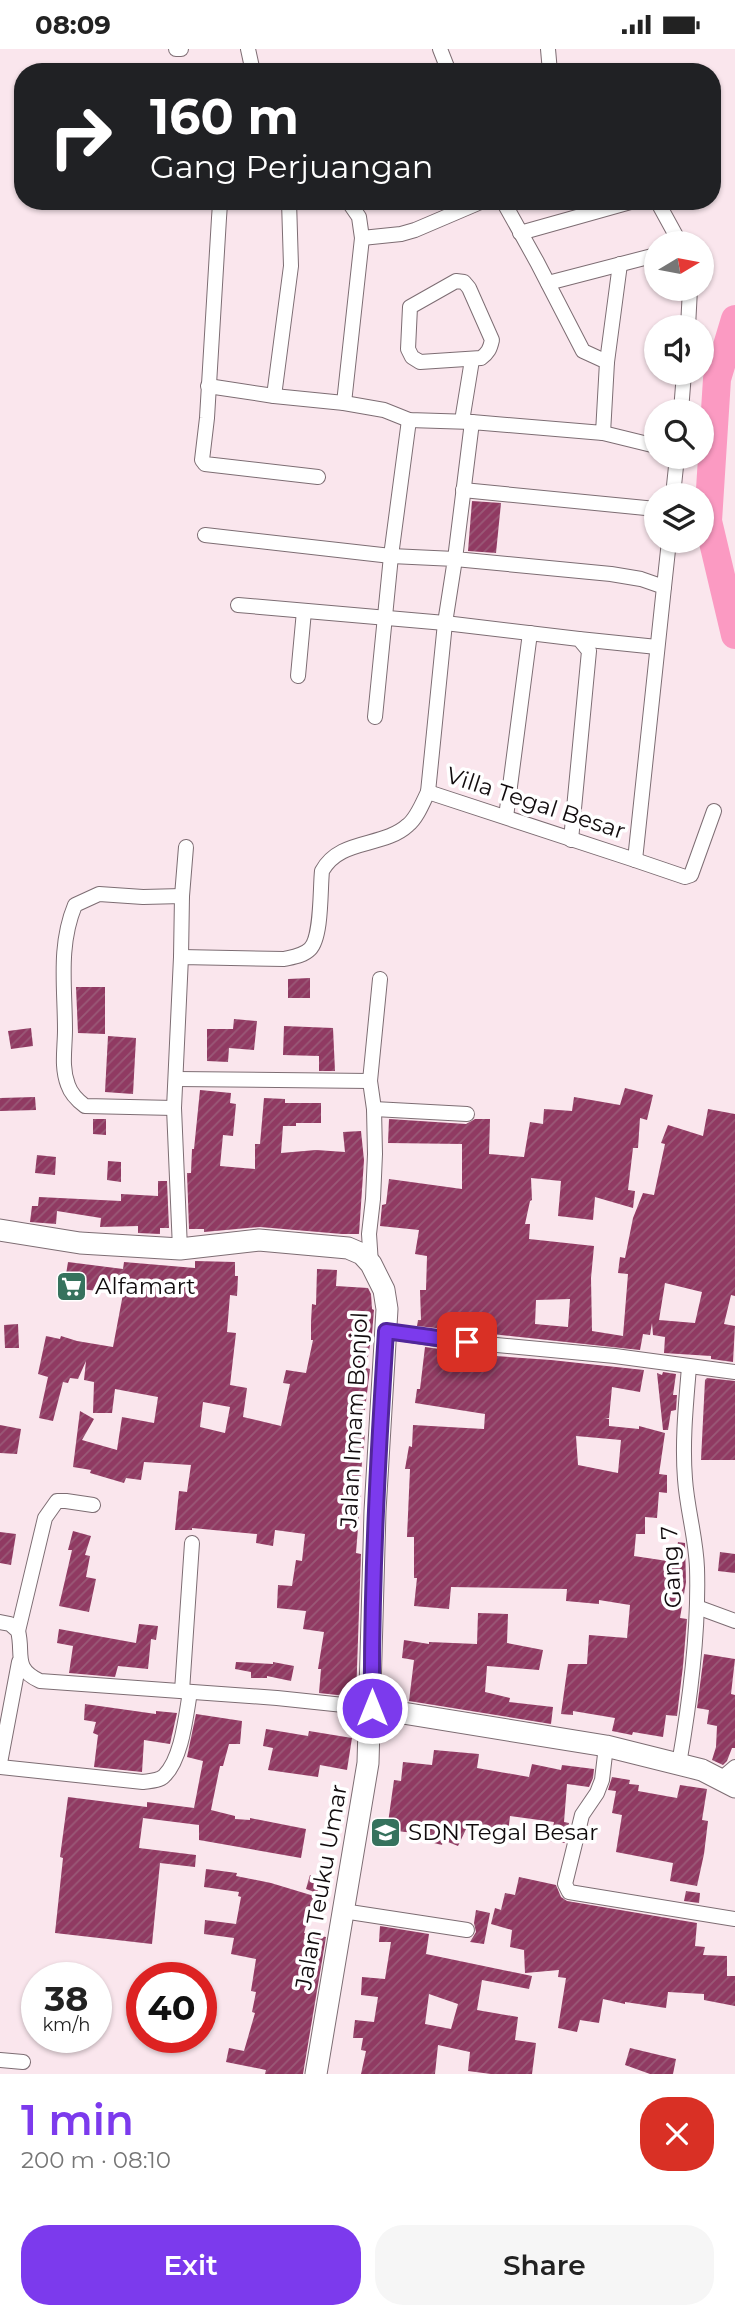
<!DOCTYPE html>
<meta charset="utf-8">
<style>
:root{--surface:#fff;--page:#f6f6f6;--text:#222;--muted:#767676;--accent:#7c3aed}
body{margin:0;font-family:Montserrat,sans-serif;background:var(--page);color:var(--text);height:100vh;display:flex;flex-direction:column;font-size:26px;white-space:nowrap}
*{box-sizing:border-box;margin:0}
p{font-size:23px;color:var(--muted)}
.icon{flex:none;width:38px;height:38px;fill:none;stroke:currentColor;stroke-width:2;stroke-linecap:round;stroke-linejoin:round}
.map{position:relative;height:2025px;overflow:hidden}
.side{display:flex;flex-direction:column;background:var(--surface);flex:1}
.side>*{flex:none}
.top-card{position:absolute;left:14px;top:14px;width:707px;height:147px;border-radius:28px;box-shadow:0 2px 5px #0004;background:#202124;color:#fff;overflow:hidden}
.needle{width:46px;rotate:80deg}
.fabs{position:absolute;left:644px;top:182px;display:grid;gap:14px}
.fabs a{display:grid;place-items:center;width:70px;height:70px;border-radius:50%;background:var(--surface);box-shadow:0 2px 5px #0004;font-size:35px}
.speed{position:absolute;left:21px;top:1913px;display:flex;gap:14px;font-size:35px;font-weight:700;text-align:center}
.speed>*{display:grid;place-content:center;width:91px;height:91px;border-radius:50%;background:var(--surface);box-shadow:0 2px 5px #0004;line-height:1}
.speed small{font-size:18px;font-weight:400}
.speed .limit{border:10px solid #d22;background:#fff;color:#111}
.pin{position:absolute;display:grid;place-items:center;width:60px;height:60px;color:#fff;margin:-30px;border-radius:14px;box-shadow:0 4px 10px #0006}
.me{position:absolute;width:77px;margin:-38px;rotate:0deg;stroke-linejoin:round;filter:drop-shadow(0 0 5px #0008)}
.turn{display:flex;align-items:center;gap:24px;height:147px;padding:0 21px;font-size:32px}
.turn .icon{width:91px;height:91px;stroke-width:2.5}
.turn b{display:block;font-size:49px;line-height:60px}
.round{display:grid;place-items:center;flex:none;width:74px;height:74px;border-radius:28px;background:var(--page)}
.headline{display:flex;align-items:center;justify-content:space-between;height:119px;padding:0 21px}
h1{font-size:42px;font-weight:600;line-height:52px;color:var(--accent)}
.primary-button{display:flex;gap:14px;margin-top:auto;padding:14px 21px}
.primary-button a{flex:1;height:80px;border-radius:28px;background:var(--accent);color:#fff;font-size:28px;font-weight:600;line-height:80px;text-align:center}
.primary-button a+a{background:var(--page);color:var(--text)}
.status{display:flex;justify-content:space-between;align-items:center;height:49px;padding:0 35px;background:var(--surface);direction:ltr}
.status svg{height:19px;fill:currentColor}
.map>svg:first-child{display:block}
.lines{fill:none;stroke-linecap:round;stroke-linejoin:round}
.river{stroke:#fb9ac2;stroke-width:28}
.building{fill:url(#building-hatch);fill-rule:evenodd}
.street-casing{stroke:#7d6d73;stroke-width:16}
.secondary-casing{stroke:#7d6d73;stroke-width:23}
.street{stroke:#fff;stroke-width:14}
.secondary{stroke:#fff;stroke-width:21}
.route-casing{stroke:#51269a;stroke-width:18}
.route{stroke:#7c3aed;stroke-width:12}
.labels{text-anchor:middle;dominant-baseline:central;stroke-width:7;stroke-linejoin:round;paint-order:stroke}
.street-label{font-size:23px;fill:#110b0d;stroke:#fff}
.poi-label{font-size:23px;fill:#110b0d;stroke:#fff;text-anchor:start}
</style>
<div class="status"><b>08:09</b><svg viewBox="0 0 49 12"><path d="M0 12V9h3v3zM5 12V6h3v6zM10 12V3h3v9zM15 12V0h3v12zM26 1h20v11H26zM47 4h2v5h-2z"/></svg></div>
<div class="map">
<svg width="735" height="2025" viewBox="0 0 735 2025">
<defs>
<pattern id="building-hatch" width="6" height="6" patternUnits="userSpaceOnUse" patternTransform="scale(1.75)"><rect width="6" height="6" fill="#903a62"/><path d="M-1 1l2-2M0 6l6-6M5 7l2-2" fill="none" stroke="#9a5977"/></pattern>
</defs>
<rect width="100%" height="100%" fill="#fae6ed"/>
<g class="lines">
<path class="river" d="M735 270 717 330 708 472 735 586"/>
</g>
<g class="building">
<path d="M472 452 501 454 496 504 468 502Z"/>
<path d="M310 929V949H288V930Z"/>
<path d="M76 938H105V985L78 984Z"/>
<path d="M234 970 257 972 254 1001 229 999 228 1013 207 1012V980H233Z"/>
<path d="M284 977 333 979 335 1022H319V1007L283 1006Z"/>
<path d="M31 979 33 997 11 1000 8 982Z"/>
<path d="M108 987 136 989 133 1045 105 1043Z"/>
<path d="M625 1039 653 1046 647 1071 640 1069 638 1099H633L628 1141 635 1142 633 1159 595 1148 593 1171 558 1167 561 1132 531 1129 532 1151 530 1152 525 1175H530L529 1190 594 1197 591 1229 592 1282 623 1287 628 1225 618 1224 620 1208 625 1209 633 1169 643 1144 654 1146 665 1095 661 1094 668 1076 703 1087 708 1060 735 1065V1247L731 1246 724 1275 735 1277 733 1313 711 1310V1307L664 1304 665 1288 653 1286 652 1274 650 1286 643 1285 640 1301 417 1277 418 1271H421L420 1241H426L427 1207 415 1205 419 1181 380 1177 382 1156 386 1155 389 1130 462 1140V1095L388 1094 389 1070 466 1075 475 1070H490L489 1105 524 1108 530 1073 543 1075 544 1060 572 1062 574 1048 620 1056ZM665 1234 702 1243 695 1274 659 1271ZM570 1250 568 1278 535 1275 536 1251Z"/>
<path d="M200 1041 231 1044 230 1054 236 1055 233 1087 223 1086 220 1117 255 1120V1095H260L264 1049 285 1050V1054H321V1074H296V1077H283L281 1104 316 1101 345 1103 343 1083 361 1082 364 1111 359 1185H342L260 1178 204 1183V1180H189L187 1124H191L192 1100H194Z"/>
<path d="M35 1048 36 1061 0 1062V1049Z"/>
<path d="M93 1070H106V1086L93 1085Z"/>
<path d="M37 1106 56 1108 55 1126 35 1124Z"/>
<path d="M108 1112 121 1113V1133L107 1131Z"/>
<path d="M158 1132H167L169 1179H160V1185L138 1184V1177L100 1178 101 1169 57 1162 56 1175 30 1173 32 1157H38L39 1148 121 1152V1145L158 1147Z"/>
<path d="M195 1212 235 1213V1227H238L237 1247 230 1246 227 1283 236 1284 230 1336 247 1339 243 1368 281 1377 290 1335 283 1334 286 1321 306 1324 313 1291H311V1273L312 1255 316 1256 317 1220 337 1221 336 1237 368 1239 371 1245 372 1260 374 1261 372 1285 366 1319 370 1320 362 1385 365 1386 359 1441H361L356 1504 361 1505 356 1648 319 1644 321 1620H318L324 1583 303 1580 306 1562 277 1559 278 1536 292 1537 296 1511 302 1512 305 1485 275 1481 273 1497 256 1494 257 1485 192 1479V1481H175L179 1442 187 1443 191 1416 144 1413 141 1431 126 1429 124 1434 90 1424 91 1421 73 1418 80 1362 94 1370 82 1391 117 1401 122 1368 154 1374 158 1348 115 1340 112 1364H93L94 1333 84 1331 86 1312 78 1330 70 1329 68 1334 63 1333 53 1372 39 1369 48 1328 38 1325 46 1287 60 1290 61 1287 77 1292 113 1298 123 1245 64 1238 68 1213 123 1220 124 1213 195 1219ZM203 1353 230 1358 225 1384 200 1378Z"/>
<path d="M18 1275 19 1299H5L4 1276Z"/>
<path d="M425 1298 454 1302V1304L551 1311 644 1321 640 1343 612 1338 609 1369H605L609 1370V1377L639 1380V1377L665 1384 659 1425 667 1426V1444L659 1443 657 1469 645 1468V1485H636L634 1507 674 1513 678 1493 685 1494 686 1533 680 1569 687 1570 683 1617 677 1667 666 1666 663 1688 633 1683 632 1686 612 1682 615 1669 573 1662V1666L561 1665 568 1615H587L589 1586 627 1589 630 1556 599 1551V1555L566 1552 567 1540 451 1538 449 1560 414 1557 417 1529H414V1488H407L410 1420H405L409 1397 412 1398 413 1376 484 1380 485 1365 415 1354 417 1340H420ZM576 1387 621 1391 618 1424 578 1416Z"/>
<path d="M663 1323 676 1325 673 1346H677L676 1361 671 1362 668 1381H663L657 1324 662 1326Z"/>
<path d="M707 1329 735 1332V1411H701L705 1331Z"/>
<path d="M0 1376 21 1380 17 1405 0 1404Z"/>
<path d="M73 1482 91 1487 85 1506 90 1507 86 1528 96 1530 89 1563 59 1557 72 1501H68Z"/>
<path d="M0 1483 16 1485 11 1516 0 1514Z"/>
<path d="M720 1503 735 1505V1524L718 1522Z"/>
<path d="M478 1564 508 1565 507 1594 543 1601 539 1621 487 1617 485 1643 510 1649 509 1653 553 1658 551 1675 409 1652 414 1611 402 1609 404 1591 429 1595V1593L477 1595Z"/>
<path d="M139 1575 158 1577 156 1591 151 1590 148 1620 118 1617 115 1628 69 1624 73 1597 57 1594 59 1580 136 1594Z"/>
<path d="M704 1605 735 1610 731 1645 735 1646V1699H732L727 1712 723 1716 712 1711 716 1698 717 1677 707 1675 709 1661 697 1659Z"/>
<path d="M236 1613 273 1615V1613L294 1617 291 1632 267 1627V1629H251V1623L235 1620Z"/>
<path d="M85 1655 156 1665V1662L177 1664 170 1695 144 1691 142 1723 94 1718 98 1686 93 1684 96 1673 84 1671Z"/>
<path d="M196 1665 242 1672 240 1695H229L223 1717H220L211 1761 235 1767V1770L250 1771V1769L306 1780 301 1809 199 1791V1776L143 1769 139 1799 196 1806 195 1818 160 1814 152 1895 55 1884 63 1809 60 1808 68 1748 147 1758V1753L194 1759 203 1712 187 1708Z"/>
<path d="M266 1680 308 1687 309 1682 352 1689 347 1721 320 1716 318 1728 268 1721 273 1699 263 1697Z"/>
<path d="M434 1701 479 1705 477 1719 529 1728 532 1715 561 1721 562 1716 594 1720 593 1729 589 1738 567 1735 564 1773 569 1774 565 1794 550 1792 554 1773 510 1767 508 1784 467 1778 458 1797 443 1791 442 1796 414 1789 415 1784 387 1781 394 1731 401 1732 403 1713 432 1716Z"/>
<path d="M612 1728 630 1731 629 1735 639 1736 638 1742 677 1749 680 1736 707 1740 702 1771 708 1772 704 1805 697 1837 670 1832 673 1814 616 1803 622 1766 612 1764 616 1742 608 1741Z"/>
<path d="M206 1820 237 1824 236 1827 271 1834 314 1847 304 1884 326 1888 303 2025H265L266 2021 226 2013 229 1999 244 2002 255 1964 252 1963 256 1943 251 1942 256 1910 231 1905 234 1889 204 1885 205 1871 236 1875 241 1848 238 1847 239 1843 204 1838Z"/>
<path d="M310 1826 321 1830 317 1844 306 1840Z"/>
<path d="M519 1828 556 1836 561 1848 567 1852 697 1874 695 1897 705 1898 703 1906 727 1907V1927H735V1957L704 1951V1945L668 1943 666 1959 625 1953V1955L603 1950 599 1974 580 1971 577 1983 558 1979 566 1929 558 1928 559 1921 525 1924 524 1901 510 1898 512 1881 491 1875 495 1859 501 1861 505 1844 515 1846Z"/>
<path d="M686 1842 700 1844 699 1854 684 1852Z"/>
<path d="M476 1861 490 1864 484 1895 470 1893 476 1883 474 1874Z"/>
<path d="M380 1877 429 1885 426 1905 532 1927 529 1940 482 1931 477 1961 518 1968 515 1991 536 1994 532 2025H491L468 2022 470 2003 438 1996 435 2025H361L366 2002 361 2001 363 1989H353L355 1971 374 1973 378 1948 361 1946 362 1928 385 1930 391 1893H379ZM429 1945 458 1955 451 1980 425 1975Z"/>
<path d="M630 1999 676 2010 673 2025H650L625 2016Z"/>
</g>
<g class="lines">
<defs>
<g id="street">
<path d="M176 0H181"/>
<path d="M248 0 253 23"/>
<path d="M440 0 449 23"/>
<path d="M548 0 550 23"/>
<path d="M223 152 220 155 219 169 207 369 202 411 205 415 318 428"/>
<path d="M657 152 680 194"/>
<path d="M520 184 634 152"/>
<path d="M362 189 401 185 415 181 483 152"/>
<path d="M456 232 464 233 469 239 492 291C490 300 488 304 481 309L420 313 412 308 408 300 410 258Z"/>
<path d="M548 234 656 206"/>
<path d="M688 278 690 240"/>
<path d="M607 313 620 215"/>
<path d="M208 337 274 347 344 354 384 361 409 371 472 373"/>
<path d="M274 347 291 217 289 152"/>
<path d="M344 354 362 189 359 168 348 152"/>
<path d="M681 362 684 324"/>
<path d="M462 372 472 311"/>
<path d="M603 384 656 397"/>
<path d="M463 441 656 460"/>
<path d="M673 446 677 408"/>
<path d="M205 486 391 507 455 510 445 574 428 743"/>
<path d="M664 538 669 492"/>
<path d="M238 556 445 574 579 590 589 602 571 791"/>
<path d="M579 590 657 598"/>
<path d="M298 627 304 562"/>
<path d="M375 668 391 507 409 371"/>
<path d="M506 768 530 584"/>
<path d="M635 811 685 828 691 826 714 762"/>
<path d="M182 847 186 798"/>
<path d="M176 1030 370 1032"/>
<path d="M174 1059 85 1057C77 1051 71 1045 68 1036 61 1018 65 999 65 981 65 938 58 897 75 856L99 845 143 848 182 847 181 908"/>
<path d="M374 1060 467 1065"/>
<path d="M180 1200 174 1059 181 908 284 910C293 908 303 907 310 900 322 888 320 840 322 822 340 789 383 799 408 776 417 769 423 753 428 743L635 811 664 538 641 530 611 525 455 510 472 373 603 384 607 313 583 302 537 213 503 152"/>
<path d="M371 1215 369 1185 373 1150 375 1105 374 1060 370 1032 380 930"/>
<path d="M386 1282 443 1291 615 1307 735 1323"/>
<path d="M697 1558 735 1572"/>
<path d="M0 1573 10 1575 18 1582C24 1605 12 1619 40 1632L277 1649 372 1659"/>
<path d="M18 1582 45 1469 57 1452H66L93 1456"/>
<path d="M182 1642 192 1494"/>
<path d="M606 1697 602 1731 597 1744 582 1766 565 1835 569 1843 735 1870"/>
<path d="M0 1714 19 1613"/>
<path d="M679 1715C690 1652 699 1584 697 1519 696 1489 687 1460 685 1430 682 1393 686 1355 689 1318"/>
<path d="M0 1718 143 1733C150 1732 159 1732 164 1727 182 1710 186 1666 190 1643"/>
<path d="M721 1730 735 1718"/>
<path d="M343 1862 467 1881"/>
<path d="M0 2011 23 2013"/>
</g>
<g id="secondary">
<path d="M0 1181 80 1194 180 1200 259 1191 348 1199 362 1205 371 1215 384 1241 387 1260 375 1462 368 1714 316 2025"/>
<path d="M372 1659 606 1697 702 1721 735 1738"/>
</g>
</defs>
<use href="#street" class="street-casing"/>
<use href="#secondary" class="secondary-casing"/>
<use href="#street" class="street"/>
<use href="#secondary" class="secondary"/>
</g>
<g class="lines">
<defs>
<path id="route" d="M372 1659C371 1533 378 1408 386 1282L467 1293"/>
</defs>
<use href="#route" class="route-casing"/>
<use href="#route" class="route"/>
</g>
<defs>
<symbol id="supermarket-square" viewBox="-11 -11 22 22"><rect x="-9" y="-9" width="18" height="18" rx="4" fill="#36725d" stroke="#fff"/><path d="M-6-5.5h2.5l.6 2H6L4.5 2H-2.5L-4.4-4H-6ZM-1.5 3.2a1.3 1.3 0 1 0 .1 0ZM3 3.2a1.3 1.3 0 1 0 .1 0Z" fill="#fff"/></symbol>
<symbol id="school-square" viewBox="-11 -11 22 22"><rect x="-9" y="-9" width="18" height="18" rx="4" fill="#36725d" stroke="#fff"/><path d="M0-5L7-2L0 1L-7-2ZM-4 1L0 2.5L4 1V4Q0 6-4 4Z" fill="#fff"/></symbol>
</defs>
<g fill-rule="evenodd">
<use href="#supermarket-square" x="54" y="1220" width="35" height="35"/>
<use href="#school-square" x="368" y="1766" width="35" height="35"/>
</g>
<g class="labels">
<g class="street-label">
<text transform="translate(536 754) rotate(18)">Villa Tegal Besar</text>
<text transform="translate(354 1371) rotate(-87)">Jalan Imam Bonjol</text>
<text transform="translate(671 1518) rotate(-93)">Gang 7</text>
<text transform="translate(321 1838) rotate(-80)">Jalan Teuku Umar</text>
</g>
<g class="poi-label">
<text x="95" y="1237">Alfamart</text>
<text x="408" y="1783">SDN Tegal Besar</text>
</g>
</g>
</svg>
<div class="fabs">
<a><svg class="needle" viewBox="-14 -14 28 28"><path d="M0-13l5 13h-10z" fill="#e53935"/><path d="M0 13l5-13h-10z" fill="#767676"/></svg></a>
<a><svg class="icon" aria-label="sound" viewBox="0 0 24 24"><path d="M4 9h4l5-4v14l-5-4H4zM17 9q2 3 0 6"/></svg></a>
<a><svg class="icon" aria-label="search" viewBox="0 0 24 24"><circle cx="10" cy="10" r="6"/><path d="M15 15l6 6"/></svg></a>
<a><svg class="icon" aria-label="layers" viewBox="0 0 24 24"><path d="M12 4l9 5-9 5-9-5zM3 14l9 5 9-5"/></svg></a>
</div>
<div class="speed"><div>38<small>km/h</small></div><div class="limit">40</div></div>
<div class="pin" style="left:467px;top:1293px;background:#d93025"><svg class="icon" aria-label="arrive" viewBox="0 0 24 24"><path d="M6 21V4h12l-3 4 3 4H6"/></svg></div>
<svg class="me" style="left:372px;top:1659px" viewBox="-20 -20 40 40"><circle r="17" fill="#7c3aed" stroke="#fff" stroke-width="3"/><path d="M0-11L8 9 0 5-8 9z" fill="#fff"/></svg>
<div class="top-card">
<div class="turn"><svg class="icon" aria-label="right" viewBox="0 0 24 24"><path d="M7 20v-9h11M14 6l5 5-5 5"/></svg><div><b>160 m</b>Gang Perjuangan</div></div>
</div>
</div>
<section class="side">
<div class="headline"><div><h1>1 min</h1><p>200 m · 08:10</p></div><a class="round" style="background:#d93025;color:#fff"><svg class="icon" aria-label="close" viewBox="0 0 24 24"><path d="M6 6l12 12M18 6L6 18"/></svg></a></div>
<div class="primary-button"><a>Exit</a><a>Share</a></div>
</section>
